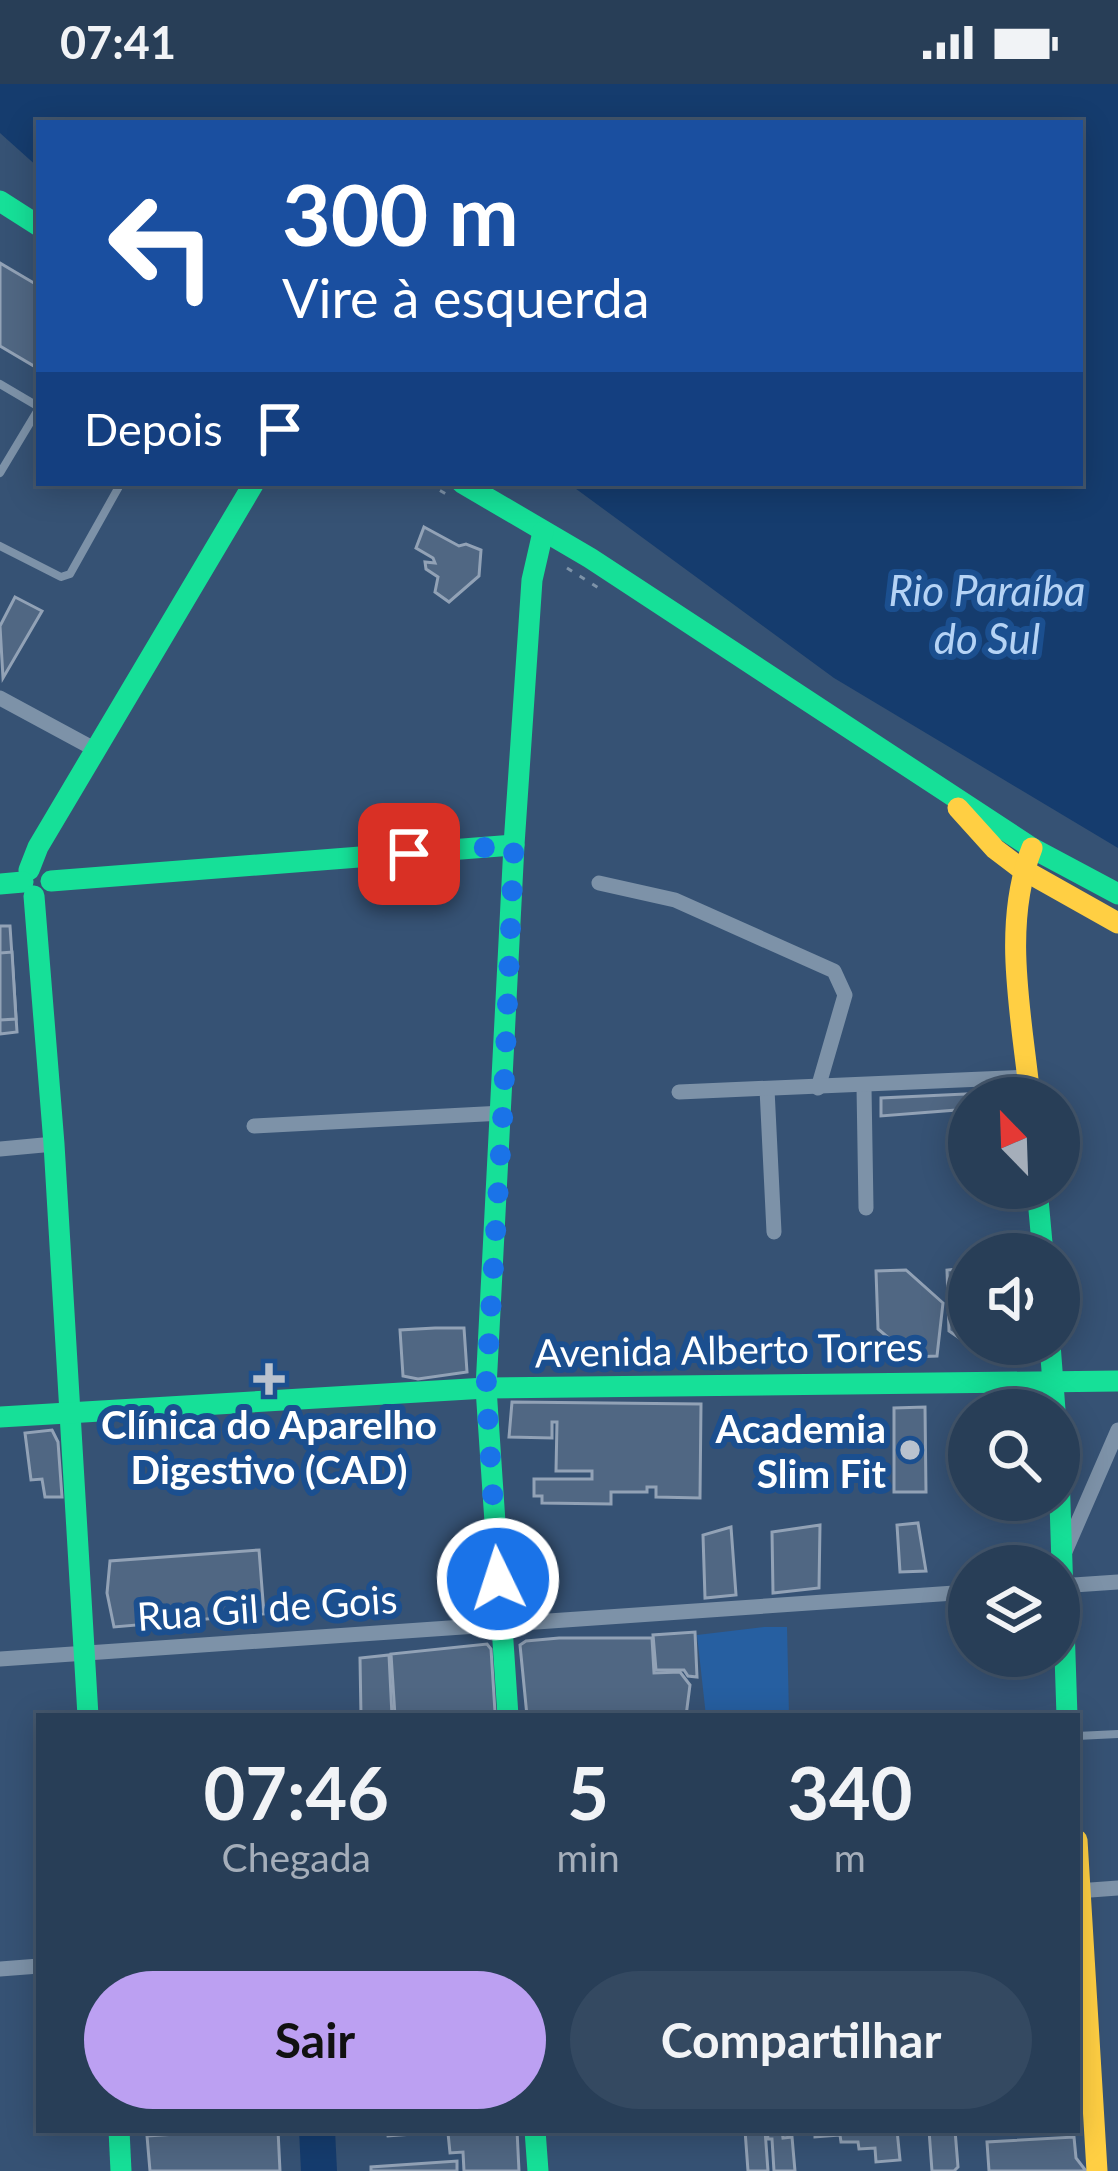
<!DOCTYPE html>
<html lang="pt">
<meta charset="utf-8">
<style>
:root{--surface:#283e57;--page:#344961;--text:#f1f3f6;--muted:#a5aeba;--line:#44576d;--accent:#bca0f2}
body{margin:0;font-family:Lato,sans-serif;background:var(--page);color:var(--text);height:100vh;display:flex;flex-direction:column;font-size:45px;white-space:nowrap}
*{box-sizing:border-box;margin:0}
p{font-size:39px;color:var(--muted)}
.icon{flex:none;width:66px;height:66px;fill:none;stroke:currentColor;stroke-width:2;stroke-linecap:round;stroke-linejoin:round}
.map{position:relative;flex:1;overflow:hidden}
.drawer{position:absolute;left:36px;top:1629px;width:1044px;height:420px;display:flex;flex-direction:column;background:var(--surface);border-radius:0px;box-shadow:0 6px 30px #0003,0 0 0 3px var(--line)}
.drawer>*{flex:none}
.banner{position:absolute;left:36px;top:36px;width:1047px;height:366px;border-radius:0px;box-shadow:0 6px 30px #0003,0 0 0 3px var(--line);background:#1a4fa0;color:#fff;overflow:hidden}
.needle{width:78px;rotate:337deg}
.fabs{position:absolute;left:948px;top:993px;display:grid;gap:24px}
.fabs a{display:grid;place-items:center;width:132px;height:132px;border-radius:50%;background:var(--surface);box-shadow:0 6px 30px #0003,0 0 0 3px var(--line);font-size:60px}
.pin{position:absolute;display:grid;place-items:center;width:102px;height:102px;color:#fff;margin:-51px;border-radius:24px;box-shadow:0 6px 18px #0006}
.me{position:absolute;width:132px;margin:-66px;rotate:356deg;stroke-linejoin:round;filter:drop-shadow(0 0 9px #0008)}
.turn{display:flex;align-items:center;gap:42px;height:252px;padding:0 48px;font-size:54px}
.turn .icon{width:156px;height:156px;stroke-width:2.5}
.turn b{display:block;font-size:84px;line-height:102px}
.then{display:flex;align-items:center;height:114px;padding:0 48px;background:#0003;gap:24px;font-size:45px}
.eta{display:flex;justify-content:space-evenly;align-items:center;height:204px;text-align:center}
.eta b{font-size:72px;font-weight:700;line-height:84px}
.primary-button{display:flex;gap:24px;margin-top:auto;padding:24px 48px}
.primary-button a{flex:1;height:138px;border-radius:72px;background:var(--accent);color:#111;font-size:48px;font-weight:700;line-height:138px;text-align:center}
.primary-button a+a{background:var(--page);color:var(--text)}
.status{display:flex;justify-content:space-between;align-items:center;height:84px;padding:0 60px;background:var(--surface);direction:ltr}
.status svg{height:33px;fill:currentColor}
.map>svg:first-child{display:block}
.green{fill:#265fa1}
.water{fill:#153c6e}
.building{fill:#506783;stroke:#92a2b6;stroke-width:3}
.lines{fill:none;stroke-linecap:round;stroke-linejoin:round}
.path{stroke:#7d92a8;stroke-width:3;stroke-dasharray:6 9;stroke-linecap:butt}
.lane{stroke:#7d92a8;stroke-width:8}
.street{stroke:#7d92a8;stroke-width:15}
.fast{stroke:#16e098;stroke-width:21}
.slow{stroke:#ffcf43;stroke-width:21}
.route{stroke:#1a73e8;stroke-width:21;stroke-dasharray:0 37.8}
.poi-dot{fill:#b9c2ce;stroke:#1b4f8f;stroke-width:4.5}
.labels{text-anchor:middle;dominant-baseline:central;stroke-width:12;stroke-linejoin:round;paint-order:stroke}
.street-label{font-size:39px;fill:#fff;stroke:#1b4f8f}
.poi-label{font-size:39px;font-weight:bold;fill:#fff;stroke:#1b4f8f}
.water-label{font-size:42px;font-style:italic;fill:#b5d3f5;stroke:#1b4f8f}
</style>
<div class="status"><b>07:41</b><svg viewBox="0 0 49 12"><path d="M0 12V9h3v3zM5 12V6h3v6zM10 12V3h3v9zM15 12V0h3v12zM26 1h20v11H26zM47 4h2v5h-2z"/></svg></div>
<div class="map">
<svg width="1118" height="2087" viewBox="0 0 1118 2087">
<rect width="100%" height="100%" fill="#365274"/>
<path class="green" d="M764 1543H787L789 1632H706L697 1551Z"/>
<g class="water">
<path d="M0 0H1118V764L834 594 568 399H1080V39H39V84L0 49Z"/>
<path d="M299 2046H335L337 2087H301Z"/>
</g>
<g class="building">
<path d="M0 179 39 202V285L0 262Z"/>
<path d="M424 443 459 462 466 460 481 466 479 492 449 518 435 508 438 493 426 485 425 478 435 479 433 474 416 464Z"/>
<path d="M15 513 42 527 3 594 0 542Z"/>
<path d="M0 842H10L17 948 0 950Z"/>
<path d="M12 868 16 935 0 936V869Z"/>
<path d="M1008 1008 1013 1014H969V1025L881 1032V1014Z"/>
<path d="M969 1184V1260H1009V1271L987 1273 949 1247 947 1186Z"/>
<path d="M906 1186 943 1219 937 1272 911 1273 878 1245 876 1187Z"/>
<path d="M435 1244H464L467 1288 418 1295 403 1292 400 1246Z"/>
<path d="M512 1318 701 1320 700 1414 656 1413V1403H647V1408H611V1420L542 1419V1412H534V1395H592V1387H556L557 1338H552V1354L509 1353Z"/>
<path d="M925 1323 926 1408H894V1324Z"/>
<path d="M52 1346 58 1358 62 1413H45L42 1395 31 1396 25 1349Z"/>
<path d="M918 1439 926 1487 900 1488 897 1441Z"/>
<path d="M820 1441 819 1504 773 1509 772 1448Z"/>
<path d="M731 1443 736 1511 705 1514 703 1451Z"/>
<path d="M259 1466 264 1530 114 1543 107 1509 110 1477Z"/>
<path d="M695 1548 697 1593 688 1592 684 1586H656L653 1551Z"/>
<path d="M559 1554H652L654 1589 680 1588 690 1601 686 1632H527L520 1561 526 1557Z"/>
<path d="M487 1560 491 1565 495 1628 395 1632 391 1570Z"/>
<path d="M389 1571 392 1632H361L360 1574Z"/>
<path d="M236 2046H278L280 2087H150L147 2052Z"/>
<path d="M387 2046H517L519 2087H464L463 2068 450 2069 448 2049 454 2047 388 2052Z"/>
<path d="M745 2046H765L768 2087H748Z"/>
<path d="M767 2046H782L783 2054 792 2053 795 2087H774L772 2055H768Z"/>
<path d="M815 2046H897L900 2076 876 2078 875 2064 859 2065 858 2058H841L840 2051 815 2053Z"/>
<path d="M929 2046H955L958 2083 954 2087H932Z"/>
<path d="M1074 2053 1076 2074 1086 2087H989L987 2058Z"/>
<path d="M457 2077V2087H371V2083Z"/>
</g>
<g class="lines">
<g class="path">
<path d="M427 399 446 410"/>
<path d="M567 484 600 505"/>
</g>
<g class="lane">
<path d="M0 300 39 323"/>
<path d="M0 389 39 324"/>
<path d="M0 462 61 493 70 490 121 399"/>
<path d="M1077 1652 1118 1650"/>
</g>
<g class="street">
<path d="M0 614 98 667"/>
<path d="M599 799 675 816 834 887 845 911 818 1004"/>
<path d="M864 1003 866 1124"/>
<path d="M767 1005 774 1148"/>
<path d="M679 1008 1028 993"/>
<path d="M254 1042 503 1029"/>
<path d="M0 1065 54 1060"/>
<path d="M1064 1470 1118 1346"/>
<path d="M1059 1502 1118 1498"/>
<path d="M0 1575 969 1508"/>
<path d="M1077 1807 1118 1804"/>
<path d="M0 1885 39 1882"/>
</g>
<g class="fast">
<path d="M0 117 39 142"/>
<path d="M462 399 590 474 1032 764 1118 810"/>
<path d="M29 786 38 763 254 399"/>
<path d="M51 797 514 761"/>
<path d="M0 800 23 798"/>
<path d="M34 812 54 1060 88 1632"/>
<path d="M1037 1104 1043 1170"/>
<path d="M1050 1260 1055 1326"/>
<path d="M0 1333 486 1304 1118 1297"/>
<path d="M1059 1389 1067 1632"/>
<path d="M508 1632 486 1304 514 761 532 496 543 448"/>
<path d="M119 2046 121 2087"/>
<path d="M535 2046 538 2087"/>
</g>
<g class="slow">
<path d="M958 724 995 765 1020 784 1118 839"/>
<path d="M1030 1014C1022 933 1001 842 1032 764"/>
<path d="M1077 1756 1097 2087"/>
</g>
</g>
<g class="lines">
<path class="route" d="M409 770 514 761 503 1028 486 1304 498 1495"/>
</g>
<g class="poi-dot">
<path d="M263 1277h12v12h12v12h-12v12h-12v-12h-12v-12h12z"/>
<circle cx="910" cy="1366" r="12"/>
</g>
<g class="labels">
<g class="street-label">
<text transform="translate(729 1265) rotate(-1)">Avenida Alberto Torres</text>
<text transform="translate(267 1523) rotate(-4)">Rua Gil de Gois</text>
</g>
<g class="poi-label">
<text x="269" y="1340">Clínica do Aparelho<tspan x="269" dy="45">Digestivo (CAD)</tspan></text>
<text x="886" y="1344" text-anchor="end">Academia<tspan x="886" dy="45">Slim Fit</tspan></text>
</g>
<g class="water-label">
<text x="987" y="506">Rio Paraíba<tspan x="987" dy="48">do Sul</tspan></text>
</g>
</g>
</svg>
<div class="fabs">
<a><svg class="needle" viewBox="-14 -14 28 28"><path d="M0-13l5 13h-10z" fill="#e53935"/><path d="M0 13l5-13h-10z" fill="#a5aeba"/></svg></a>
<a><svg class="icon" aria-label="sound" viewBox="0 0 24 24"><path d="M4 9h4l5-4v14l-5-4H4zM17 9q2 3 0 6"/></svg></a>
<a><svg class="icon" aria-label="search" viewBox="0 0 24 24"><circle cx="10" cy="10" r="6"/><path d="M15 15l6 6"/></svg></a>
<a><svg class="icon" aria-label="layers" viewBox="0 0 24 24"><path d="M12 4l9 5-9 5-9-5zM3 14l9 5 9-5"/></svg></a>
</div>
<div class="pin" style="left:409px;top:770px;background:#d93025"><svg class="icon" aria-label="arrive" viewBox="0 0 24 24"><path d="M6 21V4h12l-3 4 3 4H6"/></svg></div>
<svg class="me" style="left:498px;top:1495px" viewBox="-20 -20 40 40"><circle r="17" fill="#1a73e8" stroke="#fff" stroke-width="3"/><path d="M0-11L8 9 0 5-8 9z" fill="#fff"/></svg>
<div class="banner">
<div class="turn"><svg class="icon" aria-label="left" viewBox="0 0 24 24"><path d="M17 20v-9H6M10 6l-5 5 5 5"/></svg><div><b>300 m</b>Vire à esquerda</div></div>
<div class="then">Depois<svg class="icon" aria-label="arrive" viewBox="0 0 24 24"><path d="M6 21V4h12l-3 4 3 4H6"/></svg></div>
</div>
<section class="drawer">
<div class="eta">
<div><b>07:46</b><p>Chegada</p></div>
<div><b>5</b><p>min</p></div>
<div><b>340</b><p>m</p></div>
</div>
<div class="primary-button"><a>Sair</a><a>Compartilhar</a></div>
</section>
</div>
